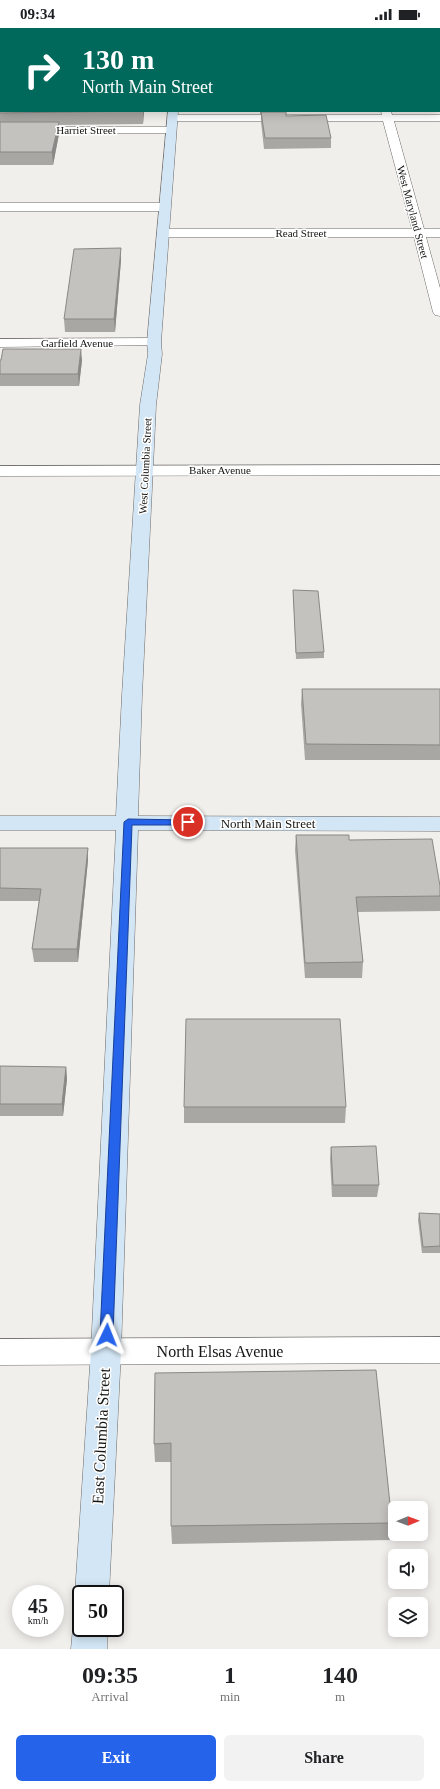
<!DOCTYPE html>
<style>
:root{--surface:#fff;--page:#f2f2f2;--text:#202124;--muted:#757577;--accent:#2563eb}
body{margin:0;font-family:Georgia,serif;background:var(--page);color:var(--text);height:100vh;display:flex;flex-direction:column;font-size:15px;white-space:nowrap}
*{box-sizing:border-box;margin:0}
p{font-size:13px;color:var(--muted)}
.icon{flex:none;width:22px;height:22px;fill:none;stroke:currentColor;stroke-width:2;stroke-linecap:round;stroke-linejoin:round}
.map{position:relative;height:1621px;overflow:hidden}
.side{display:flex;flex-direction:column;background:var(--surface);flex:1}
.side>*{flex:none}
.top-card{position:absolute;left:0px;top:0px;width:440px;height:84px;box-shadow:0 2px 10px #0003;background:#00695c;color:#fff;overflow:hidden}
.needle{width:26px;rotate:89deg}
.buttons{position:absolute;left:388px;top:1473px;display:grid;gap:8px}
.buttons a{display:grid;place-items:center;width:40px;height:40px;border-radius:6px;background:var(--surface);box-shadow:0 2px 10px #0003;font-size:20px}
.speed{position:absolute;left:12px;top:1557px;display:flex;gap:8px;font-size:20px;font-weight:700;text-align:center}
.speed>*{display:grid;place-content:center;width:52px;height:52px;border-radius:50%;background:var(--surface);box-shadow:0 2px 10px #0003;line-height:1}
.speed small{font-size:10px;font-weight:400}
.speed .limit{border:2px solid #111;border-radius:6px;background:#fff;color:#111}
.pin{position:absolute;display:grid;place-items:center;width:34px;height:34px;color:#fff;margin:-17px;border:2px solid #fff;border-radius:50%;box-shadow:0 1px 4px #0007}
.me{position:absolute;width:44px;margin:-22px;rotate:2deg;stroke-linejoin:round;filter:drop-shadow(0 0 3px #0008)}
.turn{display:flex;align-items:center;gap:14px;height:84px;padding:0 16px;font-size:18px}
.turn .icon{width:52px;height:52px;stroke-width:2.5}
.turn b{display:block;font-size:28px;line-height:34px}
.eta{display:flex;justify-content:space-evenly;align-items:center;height:68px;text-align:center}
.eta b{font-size:24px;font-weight:600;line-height:28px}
.primary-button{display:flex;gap:8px;margin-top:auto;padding:8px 16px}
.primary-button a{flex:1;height:46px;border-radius:6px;background:var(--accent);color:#fff;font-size:16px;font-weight:600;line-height:46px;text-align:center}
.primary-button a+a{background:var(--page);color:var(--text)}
.status{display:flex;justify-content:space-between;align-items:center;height:28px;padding:0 20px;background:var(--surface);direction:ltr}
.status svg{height:11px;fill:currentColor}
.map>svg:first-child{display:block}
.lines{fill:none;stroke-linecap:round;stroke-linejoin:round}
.street-casing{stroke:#6c6a68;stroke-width:1}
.secondary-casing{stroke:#6c6a68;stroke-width:1}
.street{fill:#fff;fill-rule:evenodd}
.secondary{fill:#d3e6f5;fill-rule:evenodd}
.wall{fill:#a9a7a4}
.shaded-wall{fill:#898886}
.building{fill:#c4c2bf;stroke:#898886}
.route{fill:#2563eb;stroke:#184099}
.labels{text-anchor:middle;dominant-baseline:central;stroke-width:3;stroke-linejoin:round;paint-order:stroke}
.far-street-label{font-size:11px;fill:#151514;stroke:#fff}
.street-label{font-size:13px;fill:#151514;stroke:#fff}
.near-street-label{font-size:16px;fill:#151514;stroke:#fff}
</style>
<div class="status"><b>09:34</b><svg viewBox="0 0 49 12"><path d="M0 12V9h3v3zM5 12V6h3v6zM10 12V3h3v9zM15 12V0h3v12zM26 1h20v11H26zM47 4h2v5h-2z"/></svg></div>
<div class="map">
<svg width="440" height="1621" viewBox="0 0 440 1621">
<rect width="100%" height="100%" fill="#f1efec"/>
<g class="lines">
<defs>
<g id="street">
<rect x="360" y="0" width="8" height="1"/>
<rect x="439" y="22" width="1" height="6"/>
<path d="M381 83H391L392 87H440V93H394L424 201H440V209H426L440 260V288L435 287 433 284 414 209H163L159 208 157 205 159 202 163 201H412L383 93H172L167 90 172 87H382Z"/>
<path d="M0 99H171L176 102 171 105H0Z"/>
<path d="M0 175H164L168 176 170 179 168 182 164 183H0Z"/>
<path d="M154 310 159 311 161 314 159 317 0 319V311Z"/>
<path d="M440 437V447L0 448V438Z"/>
<path d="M440 1309V1335L0 1337V1311Z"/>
</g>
<g id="secondary">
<rect x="174" y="0" width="8" height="1"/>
<path d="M168 83H178L161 314 162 326 156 377 142 667 138 788 440 789V803L138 802 121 1323 109 1566H81V1579L75 1566 91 1323 116 802H0V788H116L122 667 140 377 148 326 147 314Z"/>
<path d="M81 1586V1600H107V1621H71L73 1600 78 1588Z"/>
</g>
</defs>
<use href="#street" class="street-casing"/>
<use href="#secondary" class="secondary-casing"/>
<use href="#street" class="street"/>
<use href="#secondary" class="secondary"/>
</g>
<g class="wall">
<path d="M0 0 1 83H144L143 96 59 97V106L53 137H0Z"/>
<path d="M260 83H285L286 88 331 110V120L264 121 261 94V86H260Z"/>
<path d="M121 232 115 304H65L64 291Z"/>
<path d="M0 332H82L79 358H0Z"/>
<path d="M293 562 324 624V630L296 631Z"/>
<path d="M302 661H440V732H305L301 676Z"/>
<path d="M296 807 349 812 440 858V883L357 884 363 934 362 950H305L295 822Z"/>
<path d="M0 820H88V832L78 934H34L32 921 39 873H0Z"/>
<path d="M0 1038 66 1039 67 1051 63 1088H0Z"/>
<path d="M184 1079H346L345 1095H184Z"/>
<path d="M331 1119 379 1157 377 1169H332L330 1131Z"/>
<path d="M419 1185 440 1186V1225H422L418 1192Z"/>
<path d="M155 1345 392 1495 390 1512 172 1516 171 1498V1434H155L154 1416Z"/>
</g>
<g class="shaded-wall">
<path d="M143 83H144L143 96Z"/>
<path d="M59 94V106L53 137 52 124Z"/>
<path d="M121 220V232L115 304 114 291Z"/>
<path d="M81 321 82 332 79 358 78 346Z"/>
<path d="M88 820V832L78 934 77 921Z"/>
<path d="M66 1039 67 1051 63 1088 62 1076Z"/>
</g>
<g class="building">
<path d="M0 0H152V1H1V83H143L0 85Z"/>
<rect x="209" y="0" width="64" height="1"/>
<path d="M261 84H286V88L326 87 331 110H265Z"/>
<path d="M0 94H59L52 124H0Z"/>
<path d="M121 220 114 291H64L74 221Z"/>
<path d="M3 321H81L78 346H0V332H1Z"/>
<path d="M293 562 318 563 324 624 296 625Z"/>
<path d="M302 661H440V717L306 716Z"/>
<path d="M296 807H349V812L432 811 440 858V868L356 869 363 934 305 935Z"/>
<path d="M0 820H88L77 921H32L41 861 0 860Z"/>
<path d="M186 991H340L346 1079H184Z"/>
<path d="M0 1038 66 1039 62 1076H0Z"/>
<path d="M376 1118 379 1157H333L331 1119Z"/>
<path d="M419 1185 440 1186V1218L423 1219Z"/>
<path d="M376 1342 392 1495 171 1498V1415L154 1416 155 1345Z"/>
</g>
<path class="route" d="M128 791 188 792 192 794 188 797H132L113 1307 111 1311 107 1313 102 1311 100 1307 124 794Z"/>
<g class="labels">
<g class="far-street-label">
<text x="86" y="102">Harriet Street</text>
<text transform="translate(413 184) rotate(75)">West Maryland Street</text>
<text x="301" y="205">Read Street</text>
<text x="77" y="315">Garfield Avenue</text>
<text transform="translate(145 438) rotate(-87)">West Columbia Street</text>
<text x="220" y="442">Baker Avenue</text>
</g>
<g class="street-label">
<text x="268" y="795">North Main Street</text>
</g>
<g class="near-street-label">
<text x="220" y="1323">North Elsas Avenue</text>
<text transform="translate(101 1408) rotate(-87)">East Columbia Street</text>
</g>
</g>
</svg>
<div class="buttons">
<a><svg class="needle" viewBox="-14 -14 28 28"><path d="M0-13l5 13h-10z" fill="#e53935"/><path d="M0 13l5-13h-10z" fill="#757577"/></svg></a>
<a><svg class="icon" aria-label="sound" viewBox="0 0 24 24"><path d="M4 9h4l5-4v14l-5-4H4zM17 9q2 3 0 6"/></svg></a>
<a><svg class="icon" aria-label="layers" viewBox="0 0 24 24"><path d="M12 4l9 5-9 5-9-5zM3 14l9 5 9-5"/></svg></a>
</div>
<div class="speed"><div>45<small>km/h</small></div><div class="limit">50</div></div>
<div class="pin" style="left:188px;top:794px;background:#d93025"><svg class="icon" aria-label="arrive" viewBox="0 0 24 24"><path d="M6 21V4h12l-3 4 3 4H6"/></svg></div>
<svg class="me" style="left:107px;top:1307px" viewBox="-20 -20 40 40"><path d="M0-17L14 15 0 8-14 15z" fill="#2563eb" stroke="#fff" stroke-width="4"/></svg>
<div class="top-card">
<div class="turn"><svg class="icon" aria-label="right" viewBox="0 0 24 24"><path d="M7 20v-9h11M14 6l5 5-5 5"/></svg><div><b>130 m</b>North Main Street</div></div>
</div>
</div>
<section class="side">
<div class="eta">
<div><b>09:35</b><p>Arrival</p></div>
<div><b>1</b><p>min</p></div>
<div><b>140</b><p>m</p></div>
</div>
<div class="primary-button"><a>Exit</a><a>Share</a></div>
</section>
